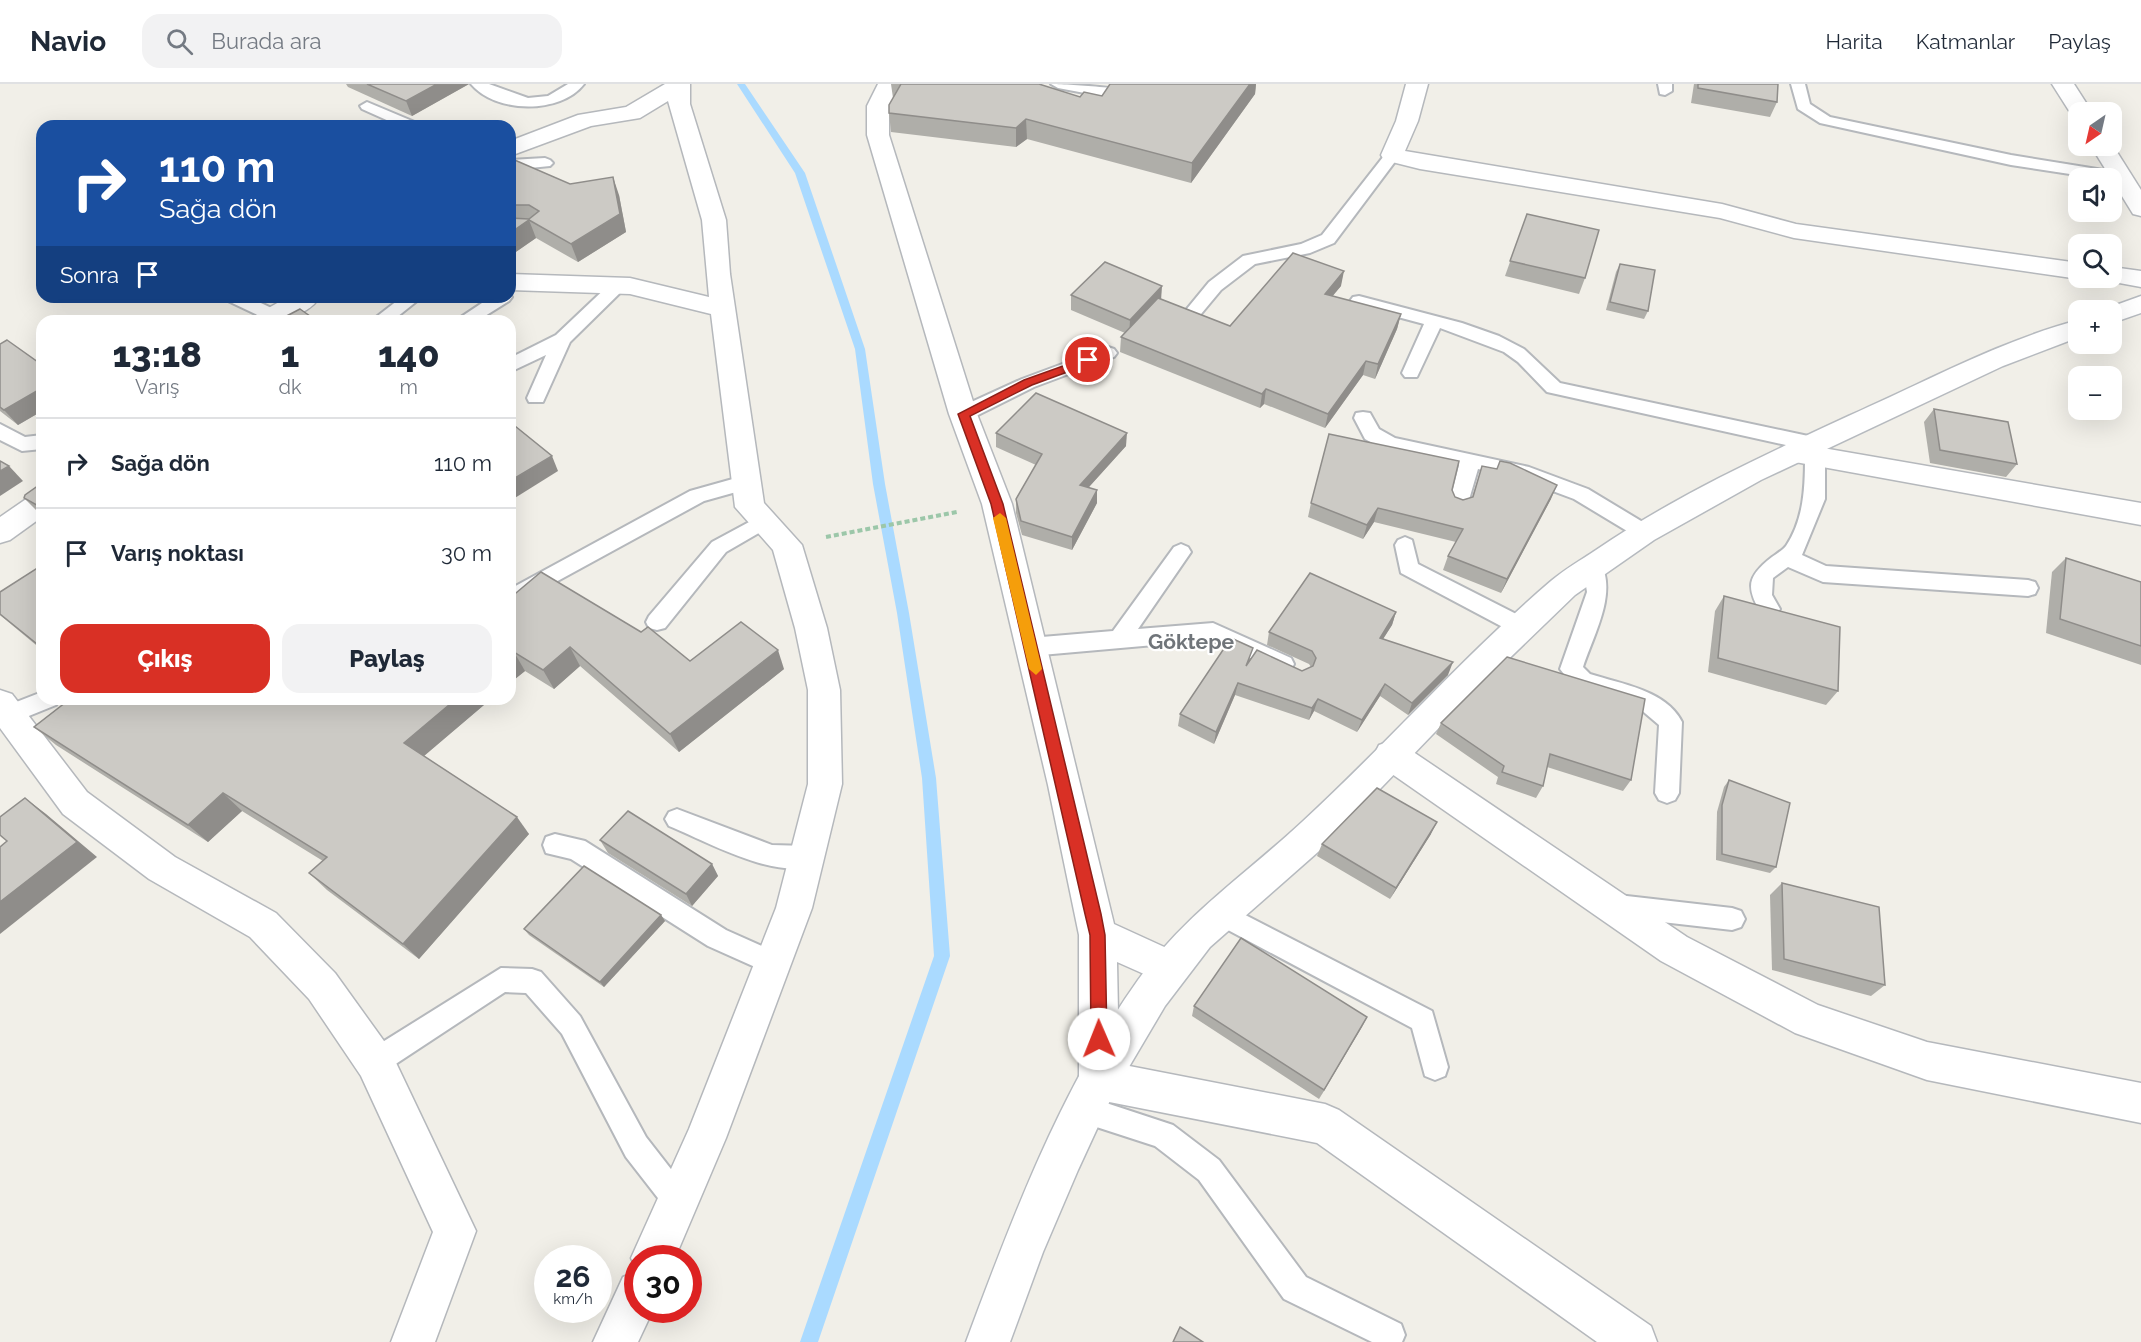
<!DOCTYPE html>
<html lang="tr">
<meta charset="utf-8">
<style>
:root{--surface:#fff;--page:#f2f2f3;--text:#1f2937;--muted:#747a83;--line:#e0e1e3;--accent:#d93025}
body{margin:0;font-family:Raleway,sans-serif;background:var(--page);color:var(--text);height:100vh;display:flex;flex-direction:column;font-size:22px;white-space:nowrap}
*{box-sizing:border-box;margin:0}
p{font-size:20px;color:var(--muted)}
.icon{flex:none;width:33px;height:33px;fill:none;stroke:currentColor;stroke-width:2;stroke-linecap:round;stroke-linejoin:round}
.map{position:relative;flex:1;overflow:hidden}
.sheet{position:absolute;left:36px;top:231px;width:480px;height:390px;display:flex;flex-direction:column;background:var(--surface);border-radius:18px;box-shadow:0 6px 24px #0002}
.sheet>*{flex:none}
.top-card{position:absolute;left:36px;top:36px;width:480px;height:183px;border-radius:18px;box-shadow:0 6px 24px #0002;background:#1a4fa0;color:#fff;overflow:hidden}
.needle{width:39px;rotate:214deg}
.buttons{position:absolute;left:2068px;top:18px;display:grid;gap:12px}
.buttons a{display:grid;place-items:center;width:54px;height:54px;border-radius:12px;background:var(--surface);box-shadow:0 6px 24px #0002;font-size:30px}
.speed{position:absolute;left:534px;top:1161px;display:flex;gap:12px;font-size:30px;font-weight:700;text-align:center}
.speed>*{display:grid;place-content:center;width:78px;height:78px;border-radius:50%;background:var(--surface);box-shadow:0 6px 24px #0002;line-height:1}
.speed small{font-size:15px;font-weight:400}
.speed .limit{border:9px solid #d22;background:#fff;color:#111}
.pin{position:absolute;display:grid;place-items:center;width:51px;height:51px;color:#fff;margin:-26px;border:3px solid #fff;border-radius:50%;box-shadow:0 2px 6px #0007}
.me{position:absolute;width:66px;margin:-33px;rotate:359deg;stroke-linejoin:round;filter:drop-shadow(0 0 4px #0008)}
.turn{display:flex;align-items:center;gap:21px;height:126px;padding:0 24px;font-size:27px}
.turn .icon{width:78px;height:78px;stroke-width:2.5}
.turn b{display:block;font-size:42px;line-height:51px}
.then{display:flex;align-items:center;height:57px;padding:0 24px;background:#0003;gap:12px;font-size:22px}
.eta{display:flex;justify-content:space-evenly;align-items:center;height:102px;text-align:center}
.eta b{font-size:36px;font-weight:800;line-height:42px}
.primary-button{display:flex;gap:12px;margin-top:auto;padding:12px 24px}
.primary-button a{flex:1;height:69px;border-radius:18px;background:var(--accent);color:#fff;font-size:24px;font-weight:800;line-height:69px;text-align:center}
.primary-button a+a{background:var(--page);color:var(--text)}
ul{padding:0;list-style:none}
li{display:flex;align-items:center;gap:18px;height:90px;padding:0 24px;border-top:2px solid var(--line)}
li div{flex:1}
li b{display:block;font-size:22px}
li em{font-style:normal}
header{display:flex;align-items:center;gap:36px;box-sizing:border-box;height:84px;padding:0 30px;background:var(--surface);border-bottom:2px solid var(--line)}
header strong{font-size:28px}
nav{display:flex;gap:33px;margin-inline-start:auto;font-size:21px}
.search{width:420px;height:54px;background:var(--page);display:flex;align-items:center;gap:15px;box-sizing:border-box;padding:0 21px;border-radius:18px;color:var(--muted);font-size:22px}
.map>svg:first-child{display:block}
.lines{fill:none;stroke-linecap:round;stroke-linejoin:round}
.stream{fill:#aadaff;fill-rule:evenodd}
.service-casing{stroke:#b5b8bc;stroke-width:4}
.minor-casing{stroke:#b5b8bc;stroke-width:3}
.secondary-casing{stroke:#b6babf;stroke-width:3}
.path{stroke:#9cc7a9;stroke-width:4;stroke-dasharray:5 3;stroke-linecap:butt}
.service{fill:#fff;fill-rule:evenodd}
.minor{fill:#fff;fill-rule:evenodd}
.secondary{fill:#fff;fill-rule:evenodd}
.wall{fill:#afaea9}
.shaded-wall{fill:#8f8d8a}
.building{fill:#cccac5;stroke:#8f8d8a;stroke-width:1.5}
.route{fill:#d93025;stroke:#8d1f18;stroke-width:1.5}
.slow{fill:#f59e0b}
.labels{text-anchor:middle;dominant-baseline:central;stroke-width:4.5;stroke-linejoin:round;paint-order:stroke}
.quarter-label{font-size:21px;font-weight:bold;fill:#70757a;stroke:#fff}
</style>
<header>
<strong>Navio</strong>
<div class="search"><svg class="icon" aria-label="search" viewBox="0 0 24 24"><circle cx="10" cy="10" r="6"/><path d="M15 15l6 6"/></svg>Burada ara</div>
<nav><a>Harita</a><a>Katmanlar</a><a>Paylaş</a></nav>
</header>
<div class="map">
<svg width="2141" height="1258" viewBox="0 0 2141 1258">
<rect width="100%" height="100%" fill="#f1efe8"/>
<g class="lines">
<path class="stream" d="M737 0H745L805 89 865 265 885 400 909 529 936 694 950 872 818 1258H800L934 872 922 694 897 529 873 400 855 265 795 89Z"/>
<defs>
<g id="service">
<path d="M471 0H489L528 14 548 12 568 0H584C560 31 495 29 471 0Z"/>
<path d="M1051 0C1065 0 1136 4 1142 11L1140 14 1122 16 1058 4Z"/>
<path d="M1658 0H1672V7L1665 11 1660 10Z"/>
<path d="M1791 0H1805L1810 20 1830 33 2011 71 2122 89 2130 94 2122 99 2112 97V94H2096L2011 81 1820 39 1798 25Z"/>
<path d="M367 18 417 39 420 42H400L362 25 360 22Z"/>
<path d="M1392 66 1400 71 1334 159 1310 169 1255 180 1221 206 1201 230H1189L1186 226 1209 198 1243 172 1301 160 1322 151 1387 68Z"/>
<path d="M545 74 550 76 553 79 550 82 510 86V76Z"/>
<path d="M618 197 627 202 570 258 543 318H529L527 314 546 271 510 288V274L556 251 612 198Z"/>
<path d="M510 211 512 213 509 217 477 237H455L491 213H510Z"/>
<path d="M1359 212 1462 239 1499 252 1524 265 1560 299 1813 353 1820 355 1823 360 1820 365 1813 367 1547 308 1518 278 1504 268 1440 244 1417 293H1405L1402 289 1424 240 1353 221 1350 217 1353 213Z"/>
<path d="M225 213H248L280 228 283 232 276 237 268 236 228 217Z"/>
<path d="M402 213H422L392 237H371Z"/>
<path d="M1108 263 1114 265 1117 269 1114 273 1034 303 970 335H956L954 330 956 325 1022 295Z"/>
<path d="M1363 328 1370 329 1379 345 1395 354 1529 383 1588 405 1651 443 1654 448 1651 453 1644 455 1637 453 1574 415 1518 394 1478 385 1466 426 1459 428 1452 426 1449 421 1459 381 1383 365 1365 355 1354 334 1356 329Z"/>
<path d="M0 340 25 353 42 351V365L22 367 0 356Z"/>
<path d="M1815 366 1822 368 1825 373V415L1802 471 1826 482 2028 496 2035 498 2038 504 2035 510 2028 512 1823 498 1788 483 1773 494 1772 511 1780 525 1776 531 1769 533 1762 531C1746 504 1746 493 1772 473 1776 470 1783 466 1786 462 1804 435 1805 403 1805 373L1808 368Z"/>
<path d="M747 391 754 393 757 398 754 403 704 417 510 523V505L690 407Z"/>
<path d="M764 430 771 432 774 437 771 442 726 468 665 544 657 546 649 544 646 538 649 532 712 458Z"/>
<path d="M1405 453 1412 456 1418 480 1530 537 1533 543 1530 549 1522 551 1514 549 1401 489 1395 461 1398 456Z"/>
<path d="M1181 460 1188 463 1191 468 1138 545 1213 539 1291 574 1294 580 1291 586 1283 589 1275 586 1211 556 1030 572 1022 569 1019 563 1022 557 1030 554 1113 547 1174 463Z"/>
<path d="M1593 475 1600 478C1618 509 1593 552 1583 583L1590 590C1621 600 1666 606 1682 638L1679 709 1675 716 1667 719 1659 716 1655 709 1659 641 1639 624 1574 603 1560 585 1587 508 1583 483 1586 478Z"/>
<path d="M42 608V615H59L56 621 9 640 1 638V624Z"/>
<path d="M677 725 772 761 807 762 816 765 819 773 816 781C774 796 708 758 669 742L665 735 669 728Z"/>
<path d="M555 750 585 757 726 846 782 871 786 879 782 887 773 891 708 862 571 775 546 769 543 761 546 753Z"/>
<path d="M1618 811 1732 824 1741 827 1745 835 1741 843 1732 846 1618 833 1609 830 1606 822 1609 814Z"/>
<path d="M1222 819 1432 927 1448 983 1445 992 1435 996 1425 992 1412 944 1213 838 1209 830 1213 822Z"/>
<path d="M501 884 532 885 541 888 580 932 646 1053 688 1107 692 1117 688 1127 678 1131 668 1127 626 1073 562 950 526 909 505 908 385 987 375 991 365 987 362 978 365 969Z"/>
<path d="M1085 1012 1173 1041 1219 1076 1306 1193 1401 1240 1405 1251 1402 1258H1372L1284 1215 1199 1096 1155 1062 1075 1036 1071 1026 1075 1016Z"/>
</g>
<g id="minor">
<path d="M665 0H690V20L726 136 730 190 764 419 802 461 827 544 840 606 842 700 812 824 726 1054 675 1174H638V1226H653L638 1258H593L623 1193 637 1187 631 1174 689 1045 776 824 808 700V606L795 544 773 466 735 423 711 230 630 210 510 206V190L630 194 709 213 702 136 668 17 640 34 591 42 510 72V57L578 31 626 23Z"/>
<path d="M878 0H900L889 22V51L977 330 1012 420 1114 840 1184 872 1190 884 1184 896 1171 902 1117 878 1119 980 1325 1020 1339 1026 1651 1242 1657 1258H1597L1317 1059 1099 1016 1085 1010 1079 996V851L1048 701 982 420 949 330 867 51V22Z"/>
<path d="M1406 0H1428L1418 37 1405 67 1722 120 1796 140 2079 179V194H2083L2079 195 1794 154 1720 134 1420 85 1384 76 1381 71 1396 37Z"/>
<path d="M2052 0H2074L2092 28H2079V34L2073 33Z"/>
<path d="M2112 60 2141 106V132L2133 130 2091 62Z"/>
<path d="M2112 183 2141 187V203L2103 196 2101 194H2112Z"/>
<path d="M288 213H320C305 235 276 237 252 237L256 231Z"/>
<path d="M1794 359 2141 419V441L1784 376 1780 369 1784 362Z"/>
<path d="M42 408V433L10 456 0 459V433L32 411Z"/>
<path d="M0 606 12 610 87 708 175 773 276 829 335 889 389 964 476 1147 435 1258H391L433 1148 361 992 309 915 250 853 149 795 63 730 0 644Z"/>
<path d="M1391 657 1403 661 1687 853 1818 921 1927 958 2141 999V1039L1927 996 1795 949 1661 877 1379 681 1374 671 1379 661Z"/>
</g>
<g id="secondary">
<path d="M2141 212V229L2112 239V226H2102Z"/>
<path d="M2079 236V253L2003 282 1761 396 1654 456 1575 511 1459 623 1327 760 1210 863 1165 922 1113 1010 1078 1086 1043 1168 1010 1258H966C1012 1134 1061 1004 1138 896 1184 831 1245 791 1302 738 1387 660 1463 572 1551 497 1565 485 1581 476 1596 466 1681 408 1775 366 1868 323 1937 292 2006 255 2079 236Z"/>
</g>
</defs>
<use href="#service" class="service-casing"/>
<use href="#minor" class="minor-casing"/>
<use href="#secondary" class="secondary-casing"/>
<path class="path" d="M826 453 957 428"/>
<use href="#service" class="service"/>
<use href="#minor" class="minor"/>
<use href="#secondary" class="secondary"/>
</g>
<g class="wall">
<path d="M346 0H469L412 32 348 3Z"/>
<path d="M891 0H1039L1080 13 1102 12 1110 0H1256L1255 10 1191 99 1027 55 1016 63 891 48 889 29 893 14Z"/>
<path d="M1694 0H1778L1777 18 1770 33 1691 19Z"/>
<path d="M510 74 570 100 619 111 626 148 578 178 536 154 510 172Z"/>
<path d="M1527 130 1585 194 1579 210 1505 192Z"/>
<path d="M1620 180 1648 227 1644 235 1606 226 1616 188Z"/>
<path d="M1341 202 1332 212 1401 230 1397 245 1375 295 1363 291 1325 344 1264 320 1260 324 1120 268 1121 253 1125 249 1071 226V211L1161 215 1230 242Z"/>
<path d="M0 260 42 281V327L18 341 0 327Z"/>
<path d="M1934 325 2017 380 2006 393 1930 379 1924 338Z"/>
<path d="M996 349 1126 362 1089 403 1097 419 1072 466 1022 451 1016 429V415L1036 381 996 363Z"/>
<path d="M1482 382 1551 415 1501 509 1443 486 1448 472 1456 458 1374 438 1363 455 1308 433 1311 419 1452 406 1455 413 1463 416 1472 413Z"/>
<path d="M42 399V432L24 414Z"/>
<path d="M2066 474 2141 498V581L2046 549 2052 488Z"/>
<path d="M42 481V566L0 531V508Z"/>
<path d="M1724 512 1838 607 1826 621 1708 588 1715 527Z"/>
<path d="M510 514 690 577 784 585 679 668 580 582 554 605 525 587 510 599Z"/>
<path d="M1396 528 1392 541 1383 555 1448 591 1408 631 1380 612 1357 648 1314 627 1309 636 1235 611 1214 660 1178 642 1180 630 1252 573 1302 587 1311 583 1309 580 1267 561 1269 548Z"/>
<path d="M1507 573 1631 696 1623 707 1547 683 1543 702 1536 714 1496 700 1498 693 1436 650 1441 639Z"/>
<path d="M70 615H491L424 672 529 750 419 875 327 806 309 789 323 777 242 727 208 758 56 661 34 643Z"/>
<path d="M1729 696 1776 783 1770 789 1716 776 1717 728 1724 703Z"/>
<path d="M1431 750 1390 815 1317 772 1322 760Z"/>
<path d="M600 756 712 780 718 792 692 822 608 769Z"/>
<path d="M1782 799 1885 901 1871 912 1772 886 1770 811Z"/>
<path d="M661 831 665 837 604 903 529 851 524 845Z"/>
<path d="M1194 922 1367 933 1319 1015 1192 932Z"/>
</g>
<g class="shaded-wall">
<path d="M437 0H469L412 32 406 17Z"/>
<path d="M1250 0H1256L1255 10 1191 99 1192 79Z"/>
<path d="M1026 35 1027 55 1016 63V44Z"/>
<path d="M613 93 619 111 626 148 578 178 571 160Z"/>
<path d="M529 136 536 154 510 172V149Z"/>
<path d="M1344 187 1341 202 1322 225 1325 210Z"/>
<path d="M1162 202 1161 217 1129 251 1130 236Z"/>
<path d="M1401 230 1397 245 1375 295 1378 280Z"/>
<path d="M1366 277 1363 291 1325 344 1328 330Z"/>
<path d="M42 304V327L18 341 4 326Z"/>
<path d="M1266 305 1264 320 1260 324 1262 310Z"/>
<path d="M1127 349 1126 362 1079 414 1080 401Z"/>
<path d="M552 372 558 387 510 417V397Z"/>
<path d="M9 382 23 397 0 412V387Z"/>
<path d="M1557 401 1551 415 1501 509 1507 495Z"/>
<path d="M1097 406V419L1072 466V453Z"/>
<path d="M1378 424 1374 438 1363 455 1367 441Z"/>
<path d="M1396 528 1392 541 1376 566 1380 554Z"/>
<path d="M570 563 580 582 554 605 543 586Z"/>
<path d="M778 566 784 585 679 668 670 650Z"/>
<path d="M514 568 525 587 510 599V570Z"/>
<path d="M1453 578 1448 591 1408 631 1412 619Z"/>
<path d="M1238 599 1235 611 1214 660 1216 648Z"/>
<path d="M1385 600 1380 612 1357 648 1362 636Z"/>
<path d="M456 615H491L418 677 404 659Z"/>
<path d="M1318 615 1314 627 1309 636 1312 624Z"/>
<path d="M223 709 242 727 208 758 188 741Z"/>
<path d="M25 714 46 730 97 773 0 850V818Z"/>
<path d="M517 733 529 750 419 875 403 860Z"/>
<path d="M1437 738 1431 750 1390 815 1396 804Z"/>
<path d="M712 780 718 792 692 822 686 810Z"/>
<path d="M661 831 665 837 604 903 600 898Z"/>
<path d="M1367 933 1362 943 1319 1015 1324 1006Z"/>
</g>
<g class="building">
<path d="M367 0H437L406 17Z"/>
<path d="M900 0H1039L1080 13 1084 8 1102 12 1110 0H1250L1192 79 1026 35 1016 44 889 29V21L901 0Z"/>
<path d="M1698 0H1778L1777 18 1698 4Z"/>
<path d="M510 74 570 100 613 93 620 130 571 160 529 136 510 149V134L529 135 539 127 529 121H510Z"/>
<path d="M1527 130 1599 146 1585 194 1510 177Z"/>
<path d="M1293 169 1344 187 1325 210 1401 230 1378 280 1366 277 1328 330 1266 305 1262 310 1121 253 1158 214 1230 242Z"/>
<path d="M1105 178 1162 202 1130 236 1071 211Z"/>
<path d="M1620 180 1655 186 1648 227 1610 218Z"/>
<path d="M300 225 317 237H277Z"/>
<path d="M7 256 42 281V304L4 326 0 323V260Z"/>
<path d="M1036 309 1127 349 1080 401 1097 406 1072 453 1021 437 1016 415 1042 370 996 349Z"/>
<path d="M1934 325 2008 338 2017 380 1940 366Z"/>
<path d="M515 342 552 372 510 397V345Z"/>
<path d="M1329 350 1459 377 1452 406 1455 413 1463 416 1473 413 1482 382 1497 385 1500 377 1510 379 1557 401 1507 495 1448 472 1463 445 1378 424 1367 441 1311 419Z"/>
<path d="M0 377 9 382 0 387Z"/>
<path d="M42 399V424L24 414 25 411Z"/>
<path d="M2066 474 2141 498V562L2060 535Z"/>
<path d="M42 481V564L0 530V508Z"/>
<path d="M541 488 641 548 648 543 690 577 741 538 778 566 670 650 570 563 543 586 514 568 510 570V514Z"/>
<path d="M1310 489 1396 528 1380 554 1453 578 1412 619 1385 600 1362 636 1318 615 1312 624 1238 599 1216 648 1180 630 1231 554 1253 564 1246 582 1257 566 1302 587 1313 582 1316 574 1312 567 1269 548Z"/>
<path d="M1724 512 1840 543 1838 607 1718 574Z"/>
<path d="M1507 573 1645 615 1631 696 1550 670 1543 702 1502 688 1504 682 1441 639Z"/>
<path d="M70 615H456L404 659 517 733 403 860 309 789 327 773 223 709 188 741 34 643Z"/>
<path d="M1729 696 1790 719 1776 783 1722 770V721Z"/>
<path d="M1377 704 1437 738 1396 804 1322 760Z"/>
<path d="M25 714 77 758 0 818V763L7 757 0 751V733Z"/>
<path d="M628 727 712 780 686 810 600 756Z"/>
<path d="M584 782 661 831 600 898 524 845Z"/>
<path d="M1782 799 1879 823 1885 901 1784 875Z"/>
<path d="M1241 854 1367 933 1324 1006 1194 922Z"/>
<path d="M1180 1243 1203 1258H1173Z"/>
</g>
<path class="route" d="M1088 273 1092 274V279L1032 301 970 332 1003 420 1101 830 1105 851 1107 955 1105 960 1099 963 1093 960 1091 955 1090 851 1085 830 991 420 958 330 1024 296Z"/>
<path class="slow" d="M1000 429 1006 434 1042 585 1036 591 1029 585 993 434Z"/>
<g class="labels">
<g class="quarter-label">
<text x="1191" y="557">Göktepe</text>
</g>
</g>
</svg>
<div class="buttons">
<a><svg class="needle" viewBox="-14 -14 28 28"><path d="M0-13l5 13h-10z" fill="#e53935"/><path d="M0 13l5-13h-10z" fill="#747a83"/></svg></a>
<a><svg class="icon" aria-label="sound" viewBox="0 0 24 24"><path d="M4 9h4l5-4v14l-5-4H4zM17 9q2 3 0 6"/></svg></a>
<a><svg class="icon" aria-label="search" viewBox="0 0 24 24"><circle cx="10" cy="10" r="6"/><path d="M15 15l6 6"/></svg></a>
<a>+</a>
<a>−</a>
</div>
<div class="speed"><div>26<small>km/h</small></div><div class="limit">30</div></div>
<div class="pin" style="left:1088px;top:276px;background:#d93025"><svg class="icon" aria-label="arrive" viewBox="0 0 24 24"><path d="M6 21V4h12l-3 4 3 4H6"/></svg></div>
<svg class="me" style="left:1099px;top:955px" viewBox="-20 -20 40 40"><circle r="19" fill="#fff"/><path d="M0-13L10 11 0 6-10 11z" fill="#d93025"/></svg>
<div class="top-card">
<div class="turn"><svg class="icon" aria-label="right" viewBox="0 0 24 24"><path d="M7 20v-9h11M14 6l5 5-5 5"/></svg><div><b>110 m</b>Sağa dön</div></div>
<div class="then">Sonra<svg class="icon" aria-label="arrive" viewBox="0 0 24 24"><path d="M6 21V4h12l-3 4 3 4H6"/></svg></div>
</div>
<section class="sheet">
<div class="eta">
<div><b>13:18</b><p>Varış</p></div>
<div><b>1</b><p>dk</p></div>
<div><b>140</b><p>m</p></div>
</div>
<ul>
<li><svg class="icon" aria-label="right" viewBox="0 0 24 24"><path d="M7 20v-9h11M14 6l5 5-5 5"/></svg><div><b>Sağa dön</b></div><em>110 m</em></li>
<li><svg class="icon" aria-label="arrive" viewBox="0 0 24 24"><path d="M6 21V4h12l-3 4 3 4H6"/></svg><div><b>Varış noktası</b></div><em>30 m</em></li>
</ul>
<div class="primary-button"><a>Çıkış</a><a>Paylaş</a></div>
</section>
</div>
